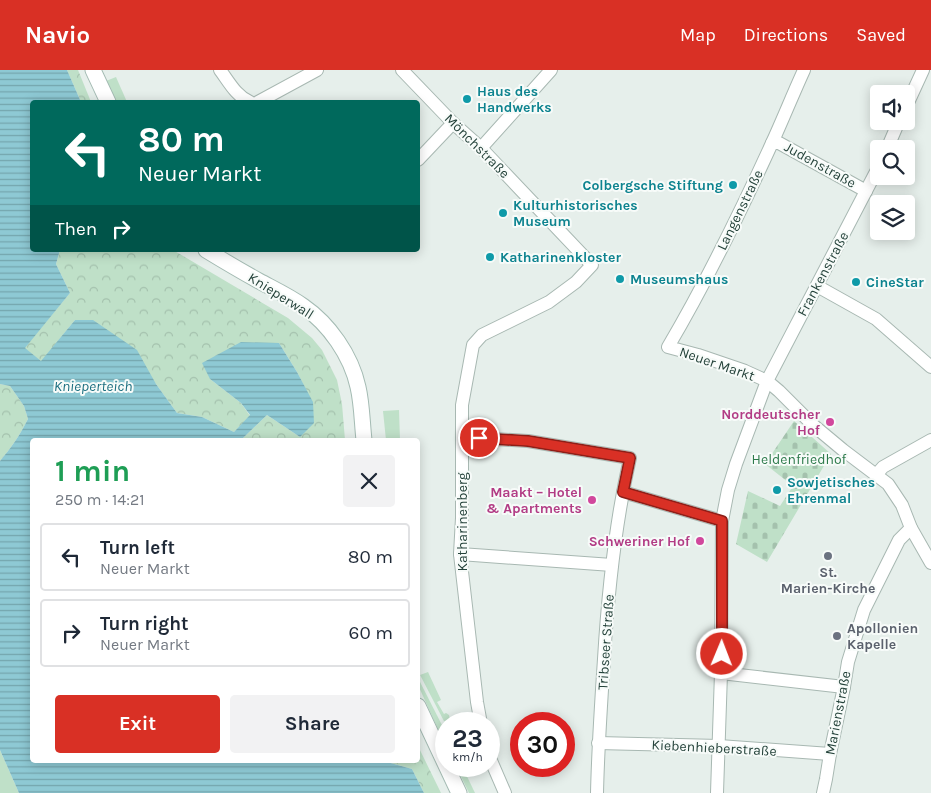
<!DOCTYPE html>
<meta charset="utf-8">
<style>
:root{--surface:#fff;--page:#f2f2f3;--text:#1f2937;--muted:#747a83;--line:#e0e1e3;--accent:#d93025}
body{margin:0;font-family:Karla,sans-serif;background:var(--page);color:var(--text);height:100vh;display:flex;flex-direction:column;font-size:19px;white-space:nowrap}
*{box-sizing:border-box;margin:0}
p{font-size:16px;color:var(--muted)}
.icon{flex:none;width:28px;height:28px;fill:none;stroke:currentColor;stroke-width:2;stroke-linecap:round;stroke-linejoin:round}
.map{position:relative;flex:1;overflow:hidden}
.drawer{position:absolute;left:30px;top:368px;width:390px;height:325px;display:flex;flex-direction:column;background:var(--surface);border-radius:5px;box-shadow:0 2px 12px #0003}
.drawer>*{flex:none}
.top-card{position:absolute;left:30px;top:30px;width:390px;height:152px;border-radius:5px;box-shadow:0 2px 12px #0003;background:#00695c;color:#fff;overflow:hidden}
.controls{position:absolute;left:870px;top:15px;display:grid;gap:10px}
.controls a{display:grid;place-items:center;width:45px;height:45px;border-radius:5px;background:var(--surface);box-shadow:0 2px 12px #0003;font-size:25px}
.speed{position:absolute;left:435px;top:642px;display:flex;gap:10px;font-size:25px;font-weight:700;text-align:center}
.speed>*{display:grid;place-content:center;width:65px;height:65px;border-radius:50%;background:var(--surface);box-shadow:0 2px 12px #0003;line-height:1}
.speed small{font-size:12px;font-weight:400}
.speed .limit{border:8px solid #d22;background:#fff;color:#111}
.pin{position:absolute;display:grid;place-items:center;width:42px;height:42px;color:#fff;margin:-21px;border:2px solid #fff;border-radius:50%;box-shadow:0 1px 5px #0007}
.me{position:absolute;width:55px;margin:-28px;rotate:1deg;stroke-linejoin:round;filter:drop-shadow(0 0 4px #0008)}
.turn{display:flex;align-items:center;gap:18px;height:105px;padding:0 25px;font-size:22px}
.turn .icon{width:65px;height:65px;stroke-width:2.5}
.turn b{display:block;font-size:35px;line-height:42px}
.then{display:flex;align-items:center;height:48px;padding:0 25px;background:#0003;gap:10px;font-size:19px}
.round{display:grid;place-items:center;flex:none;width:52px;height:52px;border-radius:5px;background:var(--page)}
.summary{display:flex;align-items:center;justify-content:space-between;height:85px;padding:0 25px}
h1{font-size:30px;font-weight:700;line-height:38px;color:#1e9e55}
.button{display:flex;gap:10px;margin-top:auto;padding:10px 25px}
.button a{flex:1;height:58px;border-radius:5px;background:var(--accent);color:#fff;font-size:20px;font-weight:700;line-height:58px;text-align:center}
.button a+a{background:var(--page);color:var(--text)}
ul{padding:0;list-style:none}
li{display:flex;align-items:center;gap:15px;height:68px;margin:0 10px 8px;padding:0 15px;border:2px solid var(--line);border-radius:5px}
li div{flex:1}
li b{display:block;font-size:19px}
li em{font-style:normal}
header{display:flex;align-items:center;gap:30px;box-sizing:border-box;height:70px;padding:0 25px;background:var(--accent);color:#fff}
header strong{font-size:24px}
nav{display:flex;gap:28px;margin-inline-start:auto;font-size:18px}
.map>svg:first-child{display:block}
.green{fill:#bfe0c8}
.cemetery{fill:url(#cemetery-stones)}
.park{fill:url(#park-crowns)}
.water{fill:url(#water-rules)}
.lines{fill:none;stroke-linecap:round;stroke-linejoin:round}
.street-casing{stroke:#a8b8b2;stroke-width:14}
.secondary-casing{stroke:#a4bbb3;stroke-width:17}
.street{stroke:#fff;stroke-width:12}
.secondary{stroke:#fff;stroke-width:15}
.route-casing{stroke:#8d1f18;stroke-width:12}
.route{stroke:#d93025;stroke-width:9}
.culture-dot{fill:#0f9aa8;stroke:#f7fbf9;stroke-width:2}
.hotel-dot{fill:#d1479c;stroke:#f7fbf9;stroke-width:2}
.worship-dot{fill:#6b7280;stroke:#f7fbf9;stroke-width:2}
.labels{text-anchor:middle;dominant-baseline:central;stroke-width:4;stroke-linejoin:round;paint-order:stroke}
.culture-label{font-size:14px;font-weight:bold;fill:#0d838f;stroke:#f7fbf9;text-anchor:start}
.street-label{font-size:14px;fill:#24423a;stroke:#f7fbf9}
.hotel-label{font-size:14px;font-weight:bold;fill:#b23c85;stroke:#f7fbf9;text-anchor:end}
.park-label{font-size:14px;fill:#2d7a4b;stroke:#f7fbf9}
.worship-label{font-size:14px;font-weight:bold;fill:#5b616d;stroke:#f7fbf9}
.water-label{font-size:15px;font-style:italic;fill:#1c6f80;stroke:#f7fbf9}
</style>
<header>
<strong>Navio</strong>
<nav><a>Map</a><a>Directions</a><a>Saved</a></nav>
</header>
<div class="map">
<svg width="931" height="723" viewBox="0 0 931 723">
<defs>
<pattern id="cemetery-stones" width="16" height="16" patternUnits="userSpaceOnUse" patternTransform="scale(1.25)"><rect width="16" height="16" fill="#bfe0c8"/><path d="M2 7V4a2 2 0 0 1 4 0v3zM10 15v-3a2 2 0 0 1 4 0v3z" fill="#a4c1ad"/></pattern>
<pattern id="park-crowns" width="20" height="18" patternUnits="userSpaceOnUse" patternTransform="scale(1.25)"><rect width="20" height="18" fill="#bfe0c8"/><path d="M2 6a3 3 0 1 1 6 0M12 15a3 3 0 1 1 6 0" fill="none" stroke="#a4c1ad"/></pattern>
<pattern id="water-rules" width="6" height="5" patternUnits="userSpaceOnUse" patternTransform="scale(1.25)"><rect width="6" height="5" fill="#8ec9d4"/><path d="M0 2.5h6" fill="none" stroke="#74a5ad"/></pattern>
</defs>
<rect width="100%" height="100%" fill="#e6efeb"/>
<g class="green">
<path d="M116 7 127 32H116L106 11Z"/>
<path d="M399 340 400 370H386L383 341Z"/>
<path d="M418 592 420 600 418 601 420 605 428 602 441 630 437 632 444 644 446 643 449 645 451 654H446V655L418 601Z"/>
<path d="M418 608 446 663V677L418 615Z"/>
<path d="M0 680 19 723H0Z"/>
<path d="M456 696H462L475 723H469Z"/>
</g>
<path class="cemetery" d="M794 351 831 384 767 492 736 474 748 421 780 436 793 416 765 394Z"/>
<g class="park">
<path d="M67 0H78L91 32H81Z"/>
<path d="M60 180H173L288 248 312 268 322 280 337 310 342 334 345 370H250L243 368 267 345 300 367 312 332 297 302 279 273 210 309 241 333 250 346 234 362 202 347 177 343 156 314 75 250 41 292 24 278 70 223 56 194Z"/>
<path d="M0 314 10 316 24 336 28 349C20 365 11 378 0 391Z"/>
<path d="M418 676 441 723H424L412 699 380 690H418Z"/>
</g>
<path class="water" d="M0 0H67L81 32H32V180H60L56 194 70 223 25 278 41 291 75 250H93L137 280 156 314 177 343 202 347 234 362 250 345 241 333 210 309 202 293 241 272 279 273 297 302 313 332 314 353 300 367 267 345 243 368 250 370H32V690H380L412 699 424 723H19L0 680V391C11 378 20 365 28 349L24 336 10 316 0 314Z"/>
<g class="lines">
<defs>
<g id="street">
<path d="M220 0C229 12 236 26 250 32"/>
<path d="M402 0 453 53 481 78 592 195 576 212 549 232 482 265 473 275 462 335V448L460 484 477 632 481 654"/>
<path d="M804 0C793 24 783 49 772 73 740 143 707 211 668 277L698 285 745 301 767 311 779 321 813 355 843 380 888 414 902 435 911 458 931 493"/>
<path d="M258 32 317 0"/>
<path d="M906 37 923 0"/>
<path d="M772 73H779L866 121"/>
<path d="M481 78 551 0"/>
<path d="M887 79 899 51"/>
<path d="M418 90 453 53"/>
<path d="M817 216 876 249 931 297"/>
<path d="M463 367 528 371 630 388C615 454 608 522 604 589 601 634 598 678 597 723"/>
<path d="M876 405 883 397 931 370"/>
<path d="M623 422 722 451"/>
<path d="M460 484 612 495"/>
<path d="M721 603 844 617"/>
<path d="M598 673 719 676 830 684"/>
<path d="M489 686 505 723"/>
<path d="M717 723 721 603 722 451 728 420 736 394 767 311 879 96"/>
<path d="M823 723 826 709 830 684 844 617 848 592 864 540 899 470 911 458"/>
</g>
<g id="secondary">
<path d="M93 0 108 32"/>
<path d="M206 180C224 191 241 201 259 211 274 219 289 226 303 236 329 254 351 285 358 317 362 334 362 352 364 370"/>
<path d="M418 636 459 723"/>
</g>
</defs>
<use href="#street" class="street-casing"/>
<use href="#secondary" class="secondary-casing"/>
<use href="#street" class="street"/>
<use href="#secondary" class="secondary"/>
</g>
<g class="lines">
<defs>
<path id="route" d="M479 368 528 371 630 388 623 422 722 451V584"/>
</defs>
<use href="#route" class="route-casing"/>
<use href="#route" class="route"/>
</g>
<g class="culture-dot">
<circle cx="467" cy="29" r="5"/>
<circle cx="733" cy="115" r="5"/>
<circle cx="503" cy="143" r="5"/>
<circle cx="490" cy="187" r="5"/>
<circle cx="620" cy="209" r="5"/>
<circle cx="856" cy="212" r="5"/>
<circle cx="777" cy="420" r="5"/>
</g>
<g class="hotel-dot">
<circle cx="830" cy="352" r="5"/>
<circle cx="592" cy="430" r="5"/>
<circle cx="700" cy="471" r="5"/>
</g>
<g class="worship-dot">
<circle cx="828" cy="486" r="5"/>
<circle cx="837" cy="566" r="5"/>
</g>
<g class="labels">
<g class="culture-label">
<text x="477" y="21">Haus des<tspan x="477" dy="16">Handwerks</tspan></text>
<text x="723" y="115" text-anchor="end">Colbergsche Stiftung</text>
<text x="513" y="135">Kulturhistorisches<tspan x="513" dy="16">Museum</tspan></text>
<text x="500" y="187">Katharinenkloster</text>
<text x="630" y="209">Museumshaus</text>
<text x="866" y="212">CineStar</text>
<text x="787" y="412">Sowjetisches<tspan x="787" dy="16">Ehrenmal</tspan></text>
</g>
<g class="street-label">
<text transform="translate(477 76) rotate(45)">Mönchstraße</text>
<text transform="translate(820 95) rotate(29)">Judenstraße</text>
<text transform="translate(740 140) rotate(-64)">Langenstraße</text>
<text transform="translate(823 204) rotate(-62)">Frankenstraße</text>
<text transform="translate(281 226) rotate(32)">Knieperwall</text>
<text transform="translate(717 294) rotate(19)">Neuer Markt</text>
<text transform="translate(462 452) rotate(-90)">Katharinenberg</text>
<text transform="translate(606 572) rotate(-86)">Tribseer Straße</text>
<text transform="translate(838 643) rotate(-79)">Marienstraße</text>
<text transform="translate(714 678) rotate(3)">Kiebenhieberstraße</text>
</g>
<g class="hotel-label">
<text x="820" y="344">Norddeutscher<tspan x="820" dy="16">Hof</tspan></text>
<text x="582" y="422">Maakt – Hotel<tspan x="582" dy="16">&amp; Apartments</tspan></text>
<text x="690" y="471">Schweriner Hof</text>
</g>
<g class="park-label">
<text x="799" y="389">Heldenfriedhof</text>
</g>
<g class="worship-label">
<text x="828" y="502">St.<tspan x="828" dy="16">Marien-Kirche</tspan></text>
<text x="847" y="558" text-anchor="start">Apollonien<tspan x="847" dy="16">Kapelle</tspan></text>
</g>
<g class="water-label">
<text x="93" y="316">Knieperteich</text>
</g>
</g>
</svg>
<div class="controls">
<a><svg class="icon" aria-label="sound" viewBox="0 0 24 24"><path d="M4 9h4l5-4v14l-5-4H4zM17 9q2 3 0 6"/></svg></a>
<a><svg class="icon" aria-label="search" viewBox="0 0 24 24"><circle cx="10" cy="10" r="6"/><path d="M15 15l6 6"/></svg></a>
<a><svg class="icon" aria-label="layers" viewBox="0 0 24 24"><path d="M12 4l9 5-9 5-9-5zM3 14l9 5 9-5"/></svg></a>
</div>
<div class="speed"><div>23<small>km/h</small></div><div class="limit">30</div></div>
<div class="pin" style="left:479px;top:368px;background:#d93025"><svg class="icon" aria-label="arrive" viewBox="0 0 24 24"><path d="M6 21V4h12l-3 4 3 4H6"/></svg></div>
<svg class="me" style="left:722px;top:584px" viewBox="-20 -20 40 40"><circle r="17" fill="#d93025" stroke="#fff" stroke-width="3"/><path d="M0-11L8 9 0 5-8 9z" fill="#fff"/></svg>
<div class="top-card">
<div class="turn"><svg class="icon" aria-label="left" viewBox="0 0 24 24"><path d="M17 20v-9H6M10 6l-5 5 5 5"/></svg><div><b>80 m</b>Neuer Markt</div></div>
<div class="then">Then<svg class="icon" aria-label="right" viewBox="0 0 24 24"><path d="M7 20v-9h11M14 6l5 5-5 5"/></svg></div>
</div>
<section class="drawer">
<div class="summary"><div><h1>1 min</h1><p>250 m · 14:21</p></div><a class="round"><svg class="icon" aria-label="close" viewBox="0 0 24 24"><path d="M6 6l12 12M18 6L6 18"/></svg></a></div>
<ul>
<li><svg class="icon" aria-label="left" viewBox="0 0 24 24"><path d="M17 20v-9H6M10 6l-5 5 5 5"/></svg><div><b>Turn left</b><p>Neuer Markt</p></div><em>80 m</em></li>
<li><svg class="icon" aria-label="right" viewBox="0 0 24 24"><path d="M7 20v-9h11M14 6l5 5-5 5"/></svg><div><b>Turn right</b><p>Neuer Markt</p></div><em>60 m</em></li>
</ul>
<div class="button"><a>Exit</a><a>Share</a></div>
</section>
</div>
